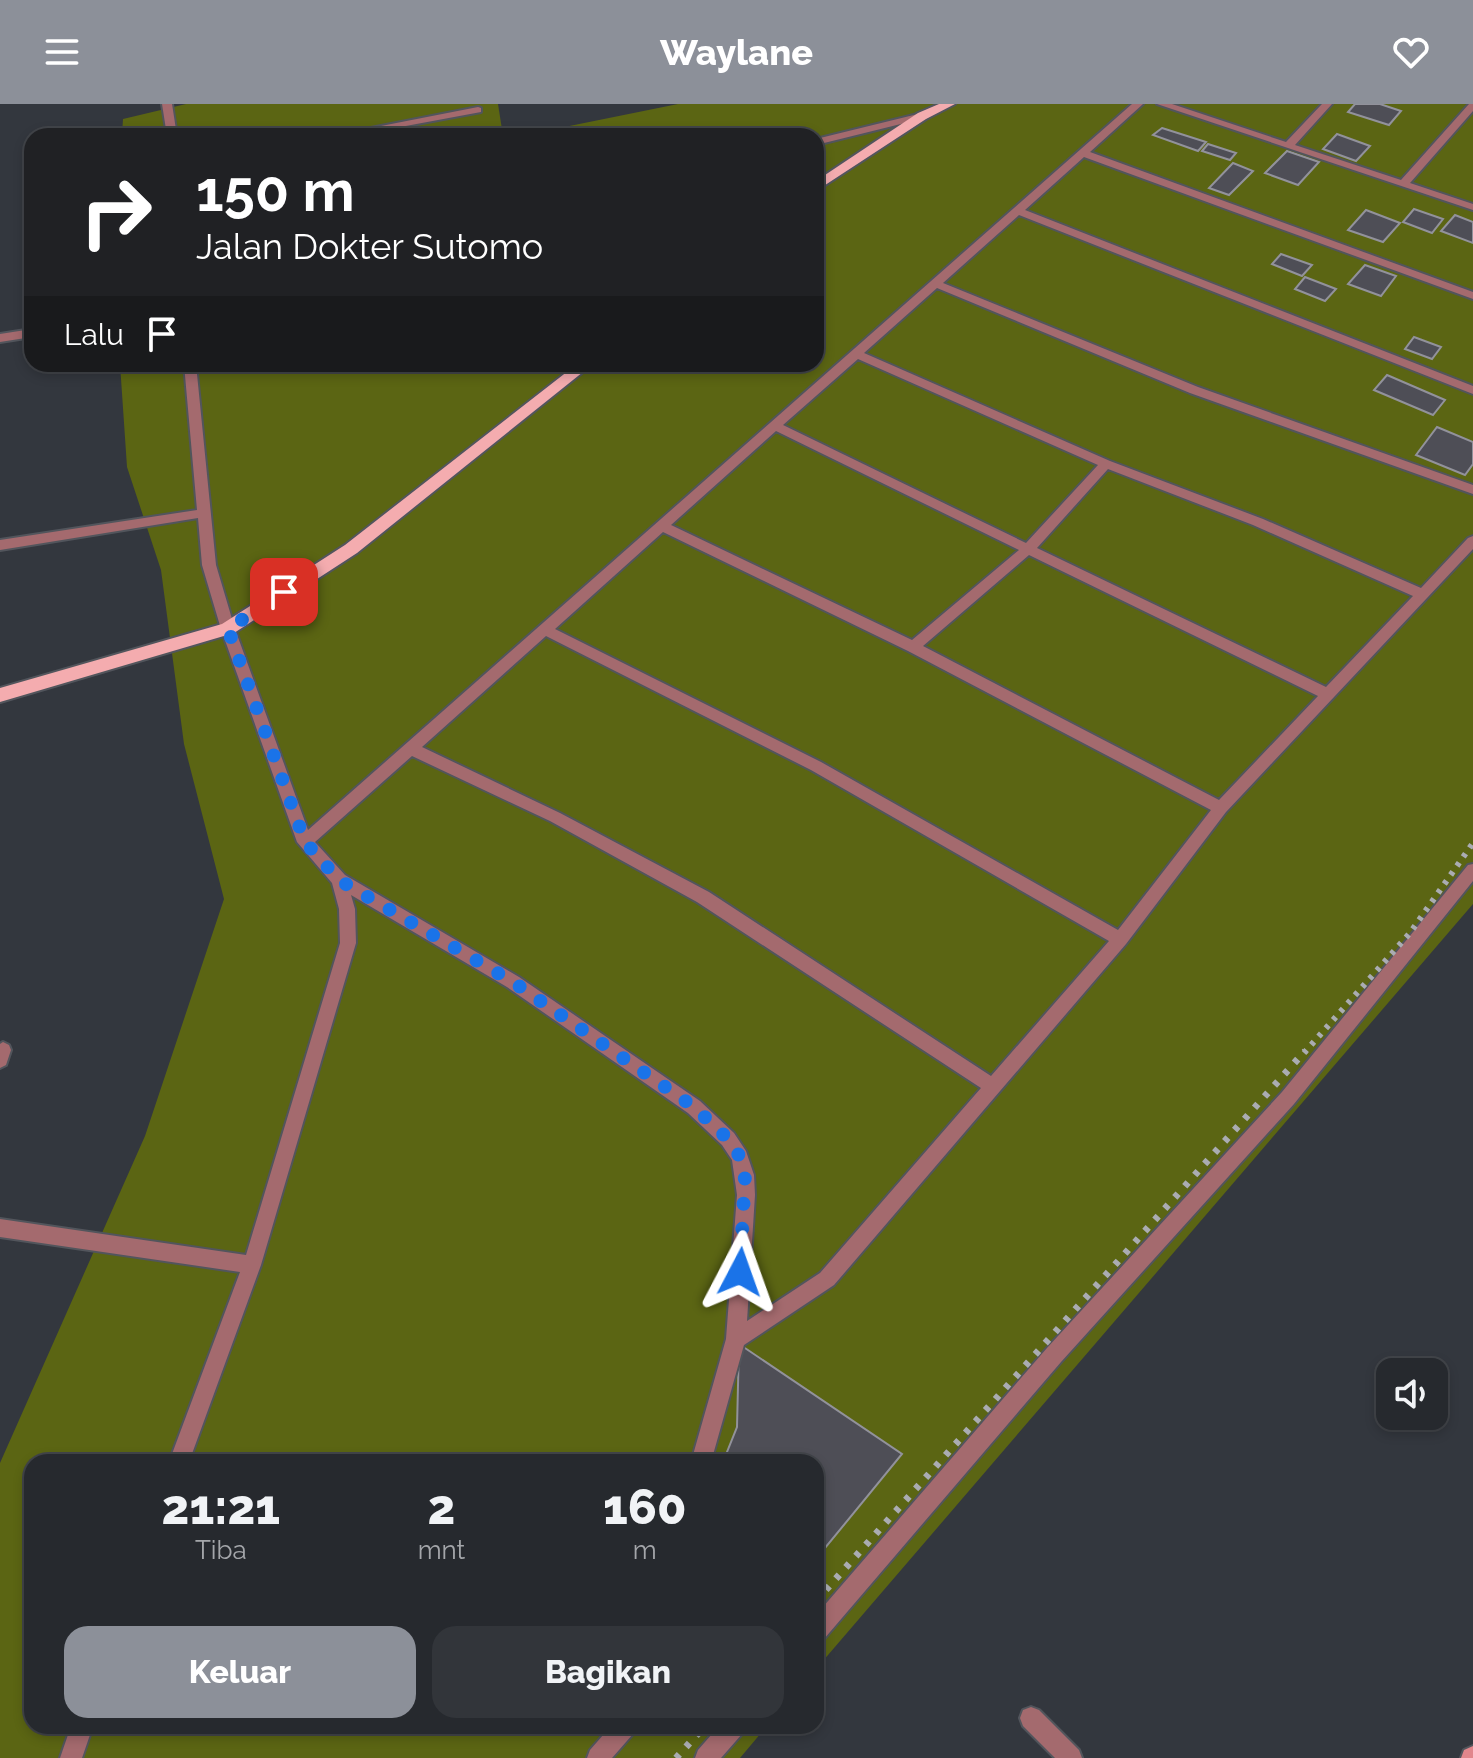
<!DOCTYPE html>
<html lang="id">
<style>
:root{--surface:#26292e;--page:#32353a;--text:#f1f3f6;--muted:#a4a6aa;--line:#42454a;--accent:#8c9099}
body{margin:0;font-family:Raleway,sans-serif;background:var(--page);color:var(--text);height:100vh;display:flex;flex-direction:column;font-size:30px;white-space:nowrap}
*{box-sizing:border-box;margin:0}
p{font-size:26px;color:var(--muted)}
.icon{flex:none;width:44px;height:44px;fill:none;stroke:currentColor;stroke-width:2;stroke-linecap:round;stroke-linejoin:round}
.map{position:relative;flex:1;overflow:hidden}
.details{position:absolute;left:24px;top:1350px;width:800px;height:280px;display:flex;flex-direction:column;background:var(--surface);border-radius:24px;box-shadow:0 4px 12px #0003,0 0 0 2px var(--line)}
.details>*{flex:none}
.banner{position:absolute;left:24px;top:24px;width:800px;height:244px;border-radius:24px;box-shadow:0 4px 12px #0003,0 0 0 2px var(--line);background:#202124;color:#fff;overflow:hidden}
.tools{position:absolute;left:1376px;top:1254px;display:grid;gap:16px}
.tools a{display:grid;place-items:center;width:72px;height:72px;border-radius:16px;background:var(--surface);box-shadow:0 4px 12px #0003,0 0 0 2px var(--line);font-size:40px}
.pin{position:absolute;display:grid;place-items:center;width:68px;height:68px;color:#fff;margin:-34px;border-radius:16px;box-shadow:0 4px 12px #0006}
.me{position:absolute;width:88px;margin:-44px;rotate:4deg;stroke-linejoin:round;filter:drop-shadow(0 0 6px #0008)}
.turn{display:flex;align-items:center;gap:28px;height:168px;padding:0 40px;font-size:36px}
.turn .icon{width:104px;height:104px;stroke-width:2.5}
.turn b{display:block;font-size:56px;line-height:68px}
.then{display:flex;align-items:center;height:76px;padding:0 40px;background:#0003;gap:16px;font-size:30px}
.eta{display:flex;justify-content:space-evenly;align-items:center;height:136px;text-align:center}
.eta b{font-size:48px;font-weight:800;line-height:56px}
.primary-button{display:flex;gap:16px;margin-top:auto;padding:16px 40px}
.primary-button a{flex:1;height:92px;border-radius:24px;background:var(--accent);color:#fff;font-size:32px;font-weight:800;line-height:92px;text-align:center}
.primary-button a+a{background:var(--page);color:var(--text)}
header{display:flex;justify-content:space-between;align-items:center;height:104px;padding:0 40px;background:var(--accent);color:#fff;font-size:36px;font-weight:800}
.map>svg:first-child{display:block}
.green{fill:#5b6513}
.building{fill:#4e4e56;stroke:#92929b;stroke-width:2}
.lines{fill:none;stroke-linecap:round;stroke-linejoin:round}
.street-casing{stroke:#52555c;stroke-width:4}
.secondary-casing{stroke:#52555c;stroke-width:4}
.primary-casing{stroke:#52555c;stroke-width:4}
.street{fill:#a46a6e;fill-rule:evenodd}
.secondary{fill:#e1868c;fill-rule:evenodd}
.primary{fill:#f4acaf;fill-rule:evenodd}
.rail-far1{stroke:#aaacb2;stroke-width:6;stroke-dasharray:4 7;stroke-linecap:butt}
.rail{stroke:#aaacb2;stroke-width:7;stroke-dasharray:5 10;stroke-linecap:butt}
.route{stroke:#1a73e8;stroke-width:14;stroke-dasharray:0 25.2}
</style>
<header><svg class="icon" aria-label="menu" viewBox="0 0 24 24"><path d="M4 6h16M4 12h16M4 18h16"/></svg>Waylane<svg class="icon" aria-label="heart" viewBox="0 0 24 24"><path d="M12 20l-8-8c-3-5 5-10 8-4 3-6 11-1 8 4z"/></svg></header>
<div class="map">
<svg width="1473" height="1654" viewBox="0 0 1473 1654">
<rect width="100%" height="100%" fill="#33373e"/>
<g class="green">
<path d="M186 0H498L503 32H122L123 15Z"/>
<path d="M678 0H1473V800L816 1565V1358H32V1622H767L740 1654H0V1359L145 1032 224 795 184 640 161 466 127 363 120 260H816V32H520Z"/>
</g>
<g class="building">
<path d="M1355 0H1380L1401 7 1389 21 1348 8Z"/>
<path d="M1162 24 1206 38 1198 47 1153 31Z"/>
<path d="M1337 30 1370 42 1356 57 1323 45Z"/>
<path d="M1208 40 1236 49 1230 56 1202 47Z"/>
<path d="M1287 47 1319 58 1298 81 1265 69Z"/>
<path d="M1233 59 1253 67 1229 91 1209 84Z"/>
<path d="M1414 105 1443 115 1432 129 1403 118Z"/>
<path d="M1366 106 1400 119 1383 138 1348 126Z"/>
<path d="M1455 111 1473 118V139L1441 127Z"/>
<path d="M1281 150 1312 161 1302 172 1272 160Z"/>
<path d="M1365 161 1396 172 1381 192 1348 180Z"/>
<path d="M1305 173 1336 185 1325 197 1295 185Z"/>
<path d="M1414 233 1441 243 1432 255 1405 245Z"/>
<path d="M1387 271 1445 296 1433 311 1374 286Z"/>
<path d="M1437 323 1473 338V360L1465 371 1416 351Z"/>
<path d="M739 1240 902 1350 816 1455V1358H723L737 1323Z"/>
</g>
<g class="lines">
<defs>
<g id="street">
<path d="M162 0H172L177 32H167Z"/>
<path d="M1132 0H1143L1090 48 1473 188V195L1084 53 1025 106 1473 282V290L1019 111 943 179 1198 283 1473 381V390L1190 289 937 184 864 249 1110 357 1263 415 1421 484 1468 434 1473 432V445L1226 708 1126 840 834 1181 744 1241 711 1358H691L726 1235 737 1091 732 1056 722 1041 688 1009 507 883 351 791 355 805 356 839 261 1161 189 1358H169L240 1168 0 1133V1115L246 1151 340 839 339 805 332 779 297 738 221 525 202 461 198 414 0 446V436L197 406 184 260H196L216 461 235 525 308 726ZM858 255 1098 361 1026 439 783 321ZM776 327 1019 446 912 536 671 421ZM1108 365 1253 421 1413 492 1326 583 1037 444ZM663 428 908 547 1211 706 1118 826 821 658 555 525ZM1029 451 1318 592 1219 696 923 542ZM546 532 811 666 1109 837 991 972 709 788 560 709 422 643ZM412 652 550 717 697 798 981 984 820 1169 747 1217 755 1091 754 1071 746 1047 734 1029 700 997 519 873 345 771 315 738Z"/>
<path d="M1157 0H1172L1286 38 1322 0H1332L1295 41 1401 76 1469 0H1473V7L1410 79 1473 100V106Z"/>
<path d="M478 3 481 4V8L352 32H330Z"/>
<path d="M922 9 925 10V14L816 41V35Z"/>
<path d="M32 225V233L0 238V230Z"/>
<path d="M1473 760V777L1294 1000 1061 1258 824 1535 816 1538V1511L1047 1244 1282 988 1468 761Z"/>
<path d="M3 938 9 941 11 946 6 961 0 964V940Z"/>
<path d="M1031 1603 1039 1606 1079 1646 1082 1654H1055L1023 1622 1020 1614 1023 1606Z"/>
<path d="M71 1622H93L82 1654H60Z"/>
<path d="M611 1622H636L633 1630 612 1654H587L590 1646Z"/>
<path d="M719 1622H745L742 1630 721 1654H695L698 1646Z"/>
</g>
<path id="secondary" d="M1473 1642V1654H1461L1464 1646Z"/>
<g id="primary">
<path d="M939 0H955L926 15 816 87V77L918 9Z"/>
<path d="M577 260H593L357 449 234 529 0 598V584L222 520 345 441Z"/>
</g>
</defs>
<use href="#street" class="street-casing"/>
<use href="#secondary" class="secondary-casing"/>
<use href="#primary" class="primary-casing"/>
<use href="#street" class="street"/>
<use href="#secondary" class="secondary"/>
<use href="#primary" class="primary"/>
<path class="rail-far1" d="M1304 949 1410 829 1473 739"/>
<g class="rail">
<path d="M816 1497 1305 947"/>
<path d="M676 1654 705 1622"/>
</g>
</g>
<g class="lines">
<path class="route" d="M284 488 228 525 305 738 339 776 513 878 694 1003 728 1035 740 1053 745 1071 740 1168"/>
</g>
</svg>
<div class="tools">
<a><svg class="icon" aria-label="sound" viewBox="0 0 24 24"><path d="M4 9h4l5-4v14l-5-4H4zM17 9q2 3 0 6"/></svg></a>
</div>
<div class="pin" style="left:284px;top:488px;background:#d93025"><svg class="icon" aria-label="arrive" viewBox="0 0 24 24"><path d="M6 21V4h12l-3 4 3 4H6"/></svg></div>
<svg class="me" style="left:740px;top:1168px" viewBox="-20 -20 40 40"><path d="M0-17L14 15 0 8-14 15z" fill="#1a73e8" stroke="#fff" stroke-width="4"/></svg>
<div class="banner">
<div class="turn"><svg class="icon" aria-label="right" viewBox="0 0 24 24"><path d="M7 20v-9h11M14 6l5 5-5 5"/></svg><div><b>150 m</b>Jalan Dokter Sutomo</div></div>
<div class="then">Lalu<svg class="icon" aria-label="arrive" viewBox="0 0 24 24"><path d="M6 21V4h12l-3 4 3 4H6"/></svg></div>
</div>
<section class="details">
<div class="eta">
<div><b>21:21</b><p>Tiba</p></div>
<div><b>2</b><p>mnt</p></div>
<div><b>160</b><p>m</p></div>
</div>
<div class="primary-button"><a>Keluar</a><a>Bagikan</a></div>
</section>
</div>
